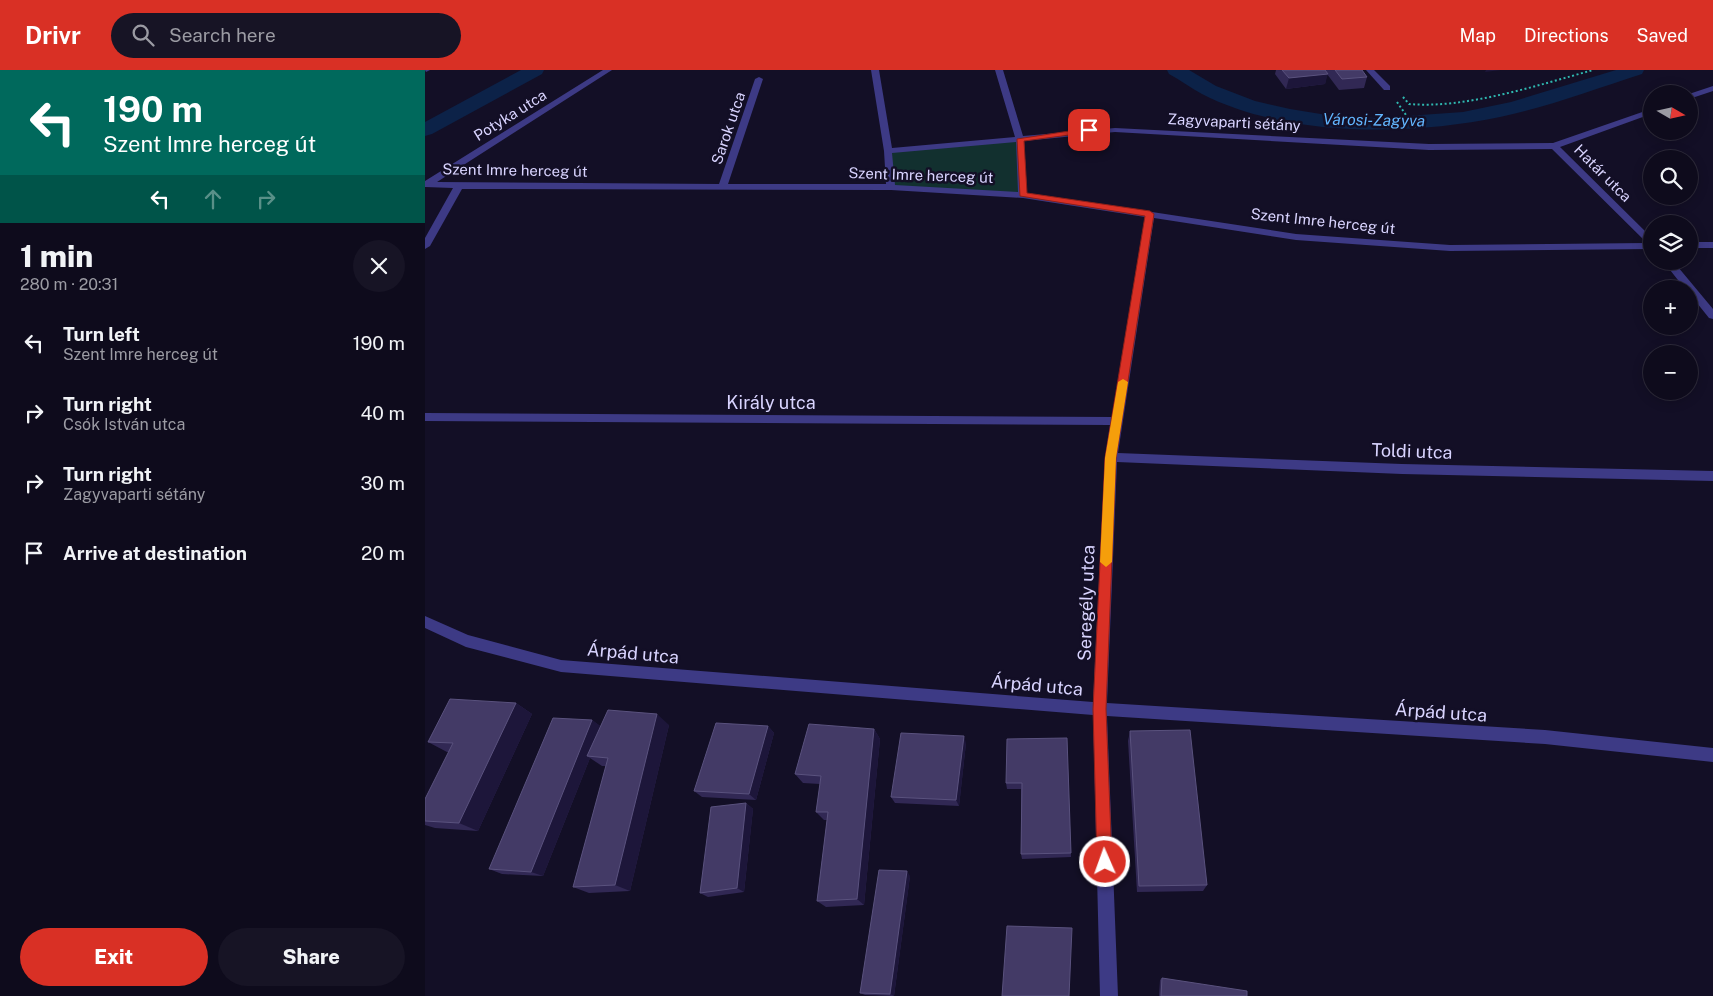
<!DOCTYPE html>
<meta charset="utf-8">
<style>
:root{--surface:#0e0b1c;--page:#171425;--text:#f1f3f6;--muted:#9b9ba3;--line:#2e2b3b;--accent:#d93025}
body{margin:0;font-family:"Public Sans",sans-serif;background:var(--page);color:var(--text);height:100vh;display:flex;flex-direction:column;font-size:19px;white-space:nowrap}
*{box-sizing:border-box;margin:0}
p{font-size:16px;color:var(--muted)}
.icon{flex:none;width:28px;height:28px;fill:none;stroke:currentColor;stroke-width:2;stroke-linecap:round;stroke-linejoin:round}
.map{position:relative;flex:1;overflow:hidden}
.details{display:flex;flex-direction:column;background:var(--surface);width:425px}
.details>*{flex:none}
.hud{background:#00695c;color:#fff;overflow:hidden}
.needle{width:32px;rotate:99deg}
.tools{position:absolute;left:1218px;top:15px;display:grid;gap:10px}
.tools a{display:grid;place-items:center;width:55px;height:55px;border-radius:50%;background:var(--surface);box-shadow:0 2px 12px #0003,0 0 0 1px var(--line);font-size:25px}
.pin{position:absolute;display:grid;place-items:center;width:42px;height:42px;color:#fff;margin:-21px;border-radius:10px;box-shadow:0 2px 8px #0006}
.me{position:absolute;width:55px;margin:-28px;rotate:358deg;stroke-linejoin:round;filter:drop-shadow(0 0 4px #0008)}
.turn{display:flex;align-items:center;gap:18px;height:105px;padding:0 20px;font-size:22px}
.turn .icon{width:65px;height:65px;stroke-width:2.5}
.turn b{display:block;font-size:35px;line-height:42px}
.lanes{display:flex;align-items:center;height:48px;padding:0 20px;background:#0003;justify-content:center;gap:25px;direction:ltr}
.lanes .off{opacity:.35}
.round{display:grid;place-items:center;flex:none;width:52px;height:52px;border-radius:26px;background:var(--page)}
.headline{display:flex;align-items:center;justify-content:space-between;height:85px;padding:0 20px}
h1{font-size:30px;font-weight:800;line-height:38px}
.button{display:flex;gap:10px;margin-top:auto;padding:10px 20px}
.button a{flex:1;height:58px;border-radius:30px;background:var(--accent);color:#fff;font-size:20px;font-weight:800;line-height:58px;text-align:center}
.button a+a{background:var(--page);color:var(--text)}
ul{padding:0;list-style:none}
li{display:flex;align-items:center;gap:15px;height:70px;padding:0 20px}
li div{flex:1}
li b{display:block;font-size:19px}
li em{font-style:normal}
header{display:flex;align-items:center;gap:30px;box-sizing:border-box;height:70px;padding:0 25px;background:var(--accent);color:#fff}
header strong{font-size:24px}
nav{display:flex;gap:28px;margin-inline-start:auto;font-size:18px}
.search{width:350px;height:45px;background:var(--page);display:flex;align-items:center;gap:12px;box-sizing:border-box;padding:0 18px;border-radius:28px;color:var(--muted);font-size:19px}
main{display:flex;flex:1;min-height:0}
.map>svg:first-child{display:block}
.green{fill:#12302f}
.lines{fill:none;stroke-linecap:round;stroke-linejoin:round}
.canal{fill:#0c2248;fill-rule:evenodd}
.path{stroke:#2fb8b0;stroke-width:2;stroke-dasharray:2 2.5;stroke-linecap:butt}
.minor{fill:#3d3a85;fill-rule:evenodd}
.wall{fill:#312854}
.shaded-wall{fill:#1d163a}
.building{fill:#433a66;stroke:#5a527e}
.route{fill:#d93025;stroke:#8d1f18}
.slow{fill:#f59e0b}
.labels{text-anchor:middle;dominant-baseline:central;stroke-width:5;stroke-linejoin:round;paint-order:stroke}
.far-street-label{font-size:15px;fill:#d9d4ff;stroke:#130f26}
.far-water-label{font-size:16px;font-style:italic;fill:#62b6ff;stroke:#130f26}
.street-label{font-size:18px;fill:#d9d4ff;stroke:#130f26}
</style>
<header>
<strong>Drivr</strong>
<div class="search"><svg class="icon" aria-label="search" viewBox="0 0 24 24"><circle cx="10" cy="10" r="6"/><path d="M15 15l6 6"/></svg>Search here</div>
<nav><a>Map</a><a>Directions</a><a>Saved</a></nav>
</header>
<main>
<section class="details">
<div class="hud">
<div class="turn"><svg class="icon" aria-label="left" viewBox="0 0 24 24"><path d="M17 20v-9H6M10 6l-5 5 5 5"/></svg><div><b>190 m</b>Szent Imre herceg út</div></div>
<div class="lanes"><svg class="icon" aria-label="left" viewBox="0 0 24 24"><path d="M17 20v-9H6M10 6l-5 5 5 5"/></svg><svg class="icon off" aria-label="ahead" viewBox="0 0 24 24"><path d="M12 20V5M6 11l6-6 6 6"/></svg><svg class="icon off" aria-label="right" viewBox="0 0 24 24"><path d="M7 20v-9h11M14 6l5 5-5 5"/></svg></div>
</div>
<div class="headline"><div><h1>1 min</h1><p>280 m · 20:31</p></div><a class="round"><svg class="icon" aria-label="close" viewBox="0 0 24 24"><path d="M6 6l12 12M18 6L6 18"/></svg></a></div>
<ul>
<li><svg class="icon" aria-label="left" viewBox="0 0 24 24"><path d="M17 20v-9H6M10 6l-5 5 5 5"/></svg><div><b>Turn left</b><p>Szent Imre herceg út</p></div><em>190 m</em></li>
<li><svg class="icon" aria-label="right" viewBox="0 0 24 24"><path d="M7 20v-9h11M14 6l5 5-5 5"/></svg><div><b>Turn right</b><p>Csók István utca</p></div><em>40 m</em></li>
<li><svg class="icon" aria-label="right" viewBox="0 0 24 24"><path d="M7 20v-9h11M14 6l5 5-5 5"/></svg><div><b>Turn right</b><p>Zagyvaparti sétány</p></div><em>30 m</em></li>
<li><svg class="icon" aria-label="arrive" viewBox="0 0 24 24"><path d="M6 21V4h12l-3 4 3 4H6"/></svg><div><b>Arrive at destination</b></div><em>20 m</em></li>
</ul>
<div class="button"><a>Exit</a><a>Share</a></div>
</section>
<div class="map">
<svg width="1288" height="926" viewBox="0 0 1288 926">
<rect width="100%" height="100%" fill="#130f26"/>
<path class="green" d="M595 69 598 125 466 117 463 81Z"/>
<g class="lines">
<g class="canal">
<path d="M96 0H119L117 4 7 64 0 66V52Z"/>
<path d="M742 0H764L791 16 830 31 865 39 908 46 953 48 1038 42 1086 32 1191 0H1219L1217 4C1170 19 1123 37 1075 47 984 66 861 67 777 24 766 18 755 10 744 4Z"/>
</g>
<g class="path">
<path d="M978 27 984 34C1040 39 1114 15 1168 0"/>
<path d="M972 32 990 58"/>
</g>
<g class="minor">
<path d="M0 0H5L1 2Z"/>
<path d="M178 0H187L12 112 294 114 330 9 334 7 338 9 303 114H461L459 81 446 0H454L467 78 590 67 570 0H578L598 66 690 58 1004 74 1128 73 1226 39V44L1135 77 1226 167V179L1025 181 871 170 729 148 693 383 977 394 1288 401V411L977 404 692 392 682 633 1120 660 1288 678V692L1120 674 682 646 693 926H675L668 645 136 602 41 577 0 558V546L43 565 136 590 668 632 680 387 685 355 0 351V343L687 347 720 147 598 128 466 120 37 119 5 176 0 179V168L28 118 0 117V111ZM690 62 1004 80 1127 79 1222 173 1025 175 871 164 602 123 599 71ZM591 72 593 122 470 115 467 83Z"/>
<path d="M941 0H949L965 16V20H959Z"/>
<path d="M1288 16V21L1264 29V24Z"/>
<rect x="1264" y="172" width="24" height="6"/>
<path d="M1238 191H1248L1288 239V249L1284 248 1264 223V219H1260Z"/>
</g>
</g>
<g class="wall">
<path d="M851 0 900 1 901 0H937L942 7 939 18 914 20 902 4 900 14 861 19 850 4Z"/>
<path d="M91 633 107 644 53 761 10 758 0 755V729L24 682H22L3 672Z"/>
<path d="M167 650 176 657 244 655 205 821 164 823 148 817 181 696H177L165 688 118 806 77 804 64 799Z"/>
<path d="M343 656 349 663 331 730 277 727 269 721Z"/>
<path d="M449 659 455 669 439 835 401 837 392 831 402 750H399L391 742 395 714 378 713 370 704Z"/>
<path d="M705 661 782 815 778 821 712 822 703 671Z"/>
<path d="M642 668 646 787 597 789 596 784V719H582L581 713Z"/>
<path d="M541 673 534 736 470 733 466 727Z"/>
<path d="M321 733 328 739 319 822 283 827 275 823Z"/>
<path d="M485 806 469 926 440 925 435 923Z"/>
<path d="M737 908 822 926H734L735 910Z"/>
</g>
<g class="shaded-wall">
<path d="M1061 0H1076L1060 2Z"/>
<path d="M903 4 900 14 861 19 864 8Z"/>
<path d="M91 633 107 644 53 761 34 753Z"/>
<path d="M232 644 244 655 205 821 190 815Z"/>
<path d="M167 650 177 657 162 686 165 688 118 806 106 802Z"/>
<path d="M343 656 349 663 331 730 324 724Z"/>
<path d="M449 659 455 669 439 835 432 829Z"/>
<path d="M539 666 541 673 534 736 531 730Z"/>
<path d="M321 733 328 739 319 822 312 818Z"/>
<path d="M482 801 485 806 469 926 465 924Z"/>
</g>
<g class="building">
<path d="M857 0H900L903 4 864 8Z"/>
<path d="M910 0H937L942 7 917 9Z"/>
<path d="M25 629 91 633 34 753 0 751V729L28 673 3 672Z"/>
<path d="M183 640 232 644 190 815 148 817 183 688 162 686Z"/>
<path d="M128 648 167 650 106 802 64 799Z"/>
<path d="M291 653 343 656 324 724 269 721Z"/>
<path d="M384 654 449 659 432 829 392 831 403 742H391L396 706 370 704Z"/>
<path d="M765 660 782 815 714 816 705 661Z"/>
<path d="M476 663 539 666 531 730 466 727Z"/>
<path d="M642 668 646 783 596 784 597 713H581L582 669Z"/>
<path d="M321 733 312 818 275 823 286 737Z"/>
<path d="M454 800 482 801 465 924 435 923Z"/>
<path d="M582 856 647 858 644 926H577Z"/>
<path d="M737 908 822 921V926H736Z"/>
</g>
<path class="route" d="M664 58 668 60 667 62 599 71 602 123 725 141 729 144 691 388 681 639 687 792 685 797 680 799 674 797 672 792 668 639 680 388 720 146 595 126 592 69Z"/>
<path class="slow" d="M698 309 703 312 691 388 687 492 681 497 675 492 680 388 693 312Z"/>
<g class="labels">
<g class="far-street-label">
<text transform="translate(85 45) rotate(-32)">Potyka utca</text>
<text transform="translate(809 52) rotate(3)">Zagyvaparti sétány</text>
<text transform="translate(303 58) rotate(-71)">Sarok utca</text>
<text transform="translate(90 100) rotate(1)">Szent Imre herceg út</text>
<text transform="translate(1178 103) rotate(45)">Határ utca</text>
<text transform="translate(496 105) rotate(2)">Szent Imre herceg út</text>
<text transform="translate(898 151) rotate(6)">Szent Imre herceg út</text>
</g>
<g class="far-water-label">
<text transform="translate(949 50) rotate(1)">Városi-Zagyva</text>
</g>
<g class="street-label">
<text x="346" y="332">Király utca</text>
<text transform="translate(987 381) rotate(2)">Toldi utca</text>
<text transform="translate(661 533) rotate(-88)">Seregély utca</text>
<text transform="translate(208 583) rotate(5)">Árpád utca</text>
<text transform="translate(612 615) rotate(5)">Árpád utca</text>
<text transform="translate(1016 642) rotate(4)">Árpád utca</text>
</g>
</g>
</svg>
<div class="tools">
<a><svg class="needle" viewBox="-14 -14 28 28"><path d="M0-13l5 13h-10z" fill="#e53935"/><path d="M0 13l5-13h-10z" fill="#9b9ba3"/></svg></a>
<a><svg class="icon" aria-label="search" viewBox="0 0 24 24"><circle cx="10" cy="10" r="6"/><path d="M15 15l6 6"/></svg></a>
<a><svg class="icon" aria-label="layers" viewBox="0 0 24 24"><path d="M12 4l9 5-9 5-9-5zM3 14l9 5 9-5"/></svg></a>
<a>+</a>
<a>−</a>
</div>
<div class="pin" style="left:664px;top:60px;background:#d93025"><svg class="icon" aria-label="arrive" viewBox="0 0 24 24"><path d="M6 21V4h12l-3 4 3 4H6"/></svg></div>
<svg class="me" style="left:680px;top:792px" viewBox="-20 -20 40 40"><circle r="17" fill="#d93025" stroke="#fff" stroke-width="3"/><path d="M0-11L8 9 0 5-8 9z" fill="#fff"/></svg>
</div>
</main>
